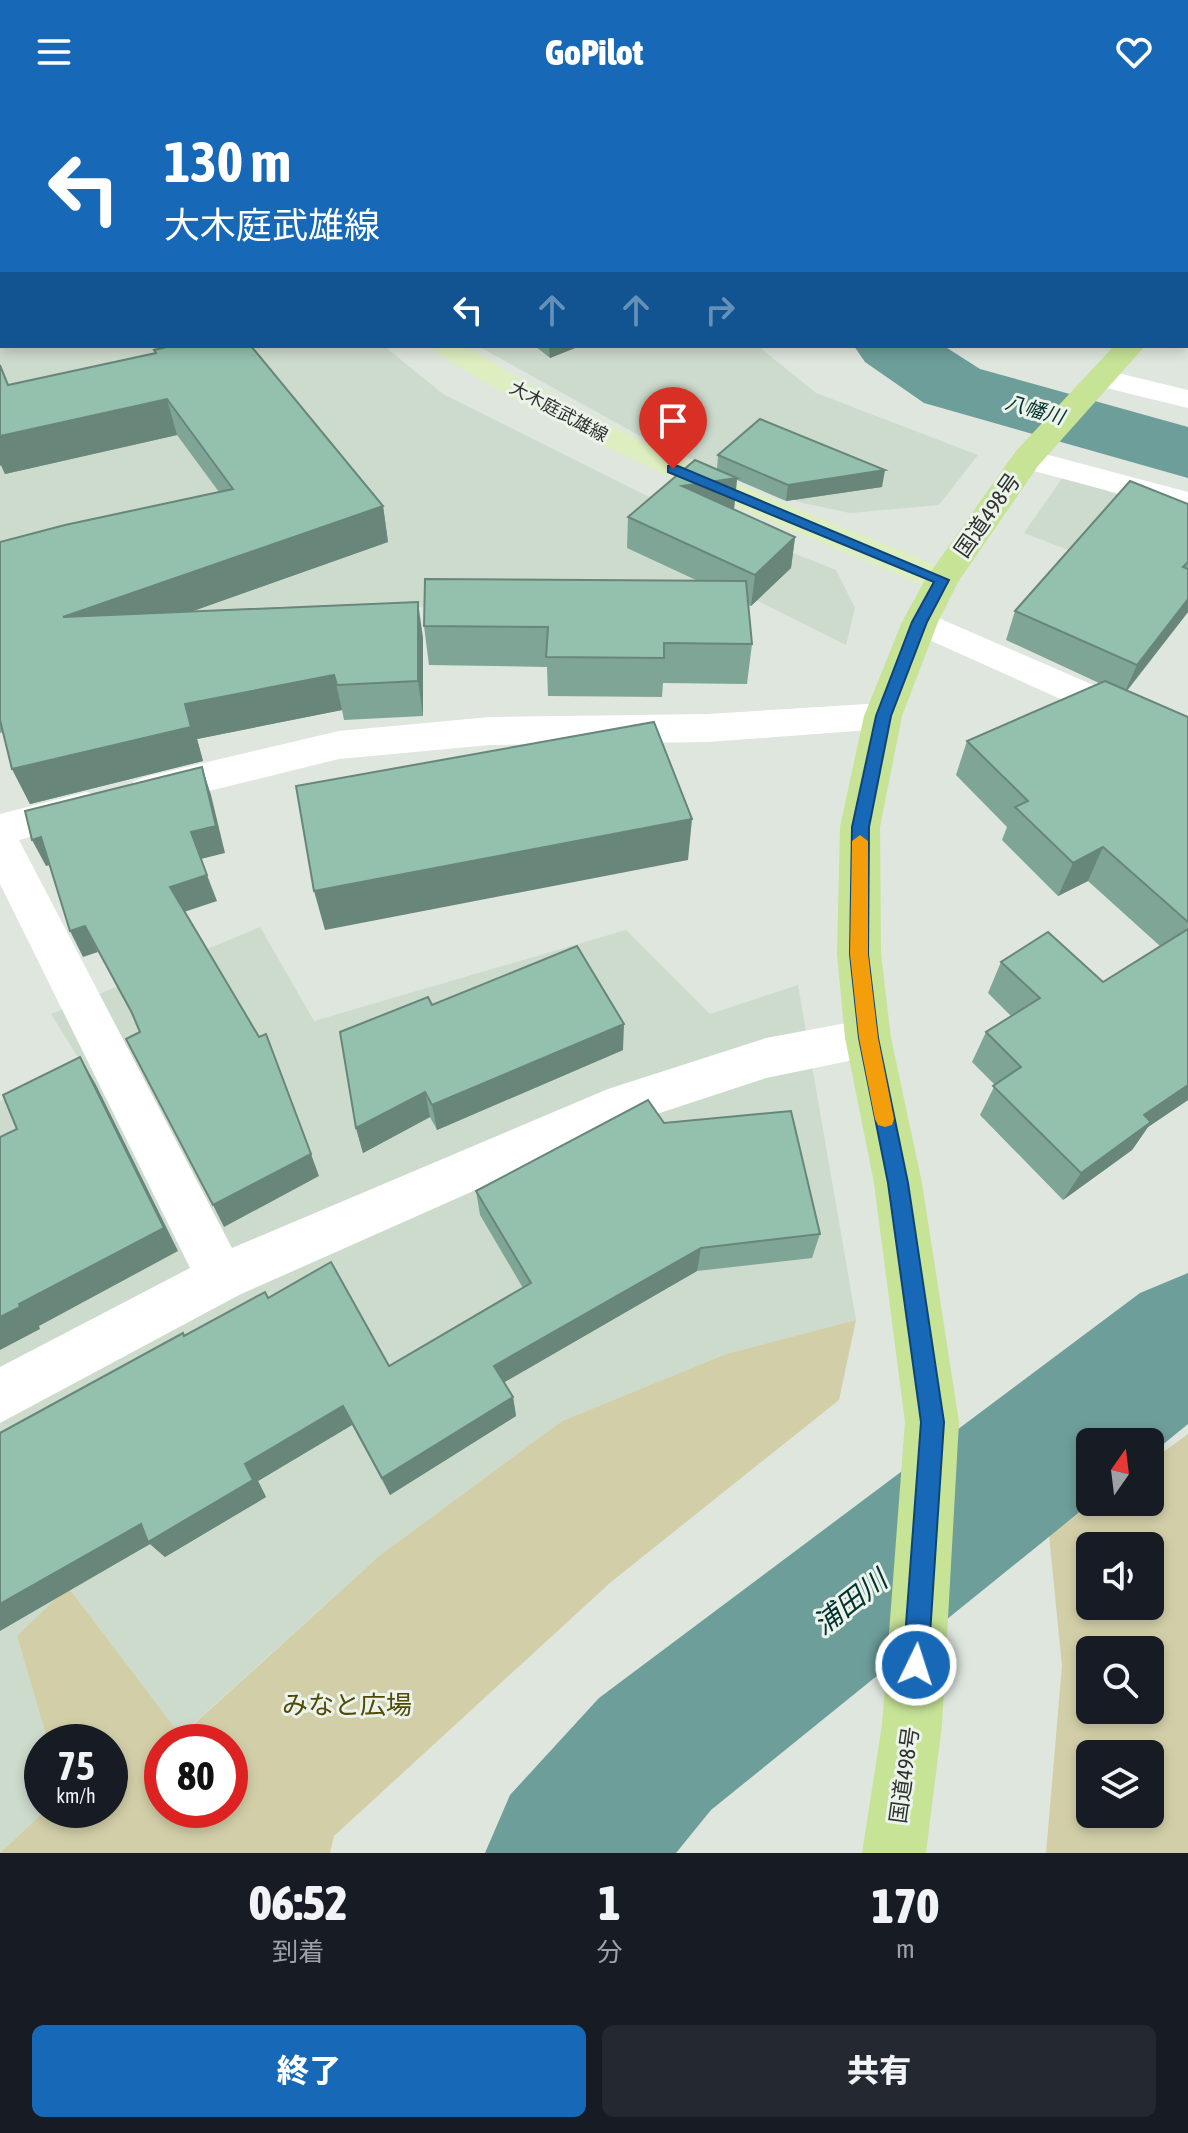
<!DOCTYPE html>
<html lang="ja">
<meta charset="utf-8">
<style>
:root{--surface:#171b24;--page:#242831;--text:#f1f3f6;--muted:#9ea1a6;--accent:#1769b7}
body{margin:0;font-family:"Asap Condensed","Noto Sans JP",sans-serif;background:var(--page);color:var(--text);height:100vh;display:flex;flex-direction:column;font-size:30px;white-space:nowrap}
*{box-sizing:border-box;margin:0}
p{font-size:26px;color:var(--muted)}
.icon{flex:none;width:44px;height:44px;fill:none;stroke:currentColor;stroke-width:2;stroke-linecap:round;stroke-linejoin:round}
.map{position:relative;height:1749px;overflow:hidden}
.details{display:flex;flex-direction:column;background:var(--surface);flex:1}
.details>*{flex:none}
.top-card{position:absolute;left:0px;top:0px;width:1188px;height:244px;box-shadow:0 4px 12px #0003;background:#1769b7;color:#fff;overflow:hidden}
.needle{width:52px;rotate:14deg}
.controls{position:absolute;left:1076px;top:1324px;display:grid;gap:16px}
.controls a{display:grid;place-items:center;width:88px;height:88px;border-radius:12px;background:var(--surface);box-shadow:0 4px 12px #0003;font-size:40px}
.speed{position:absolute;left:24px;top:1620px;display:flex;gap:16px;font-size:40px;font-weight:700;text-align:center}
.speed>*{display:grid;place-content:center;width:104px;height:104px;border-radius:50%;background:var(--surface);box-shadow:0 4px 12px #0003;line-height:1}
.speed small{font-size:20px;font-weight:400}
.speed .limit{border:12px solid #d22;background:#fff;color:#111}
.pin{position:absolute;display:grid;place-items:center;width:68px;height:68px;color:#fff;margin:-82px -34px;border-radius:50% 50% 50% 0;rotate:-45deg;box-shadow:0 0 8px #0007}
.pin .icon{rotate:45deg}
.me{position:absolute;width:88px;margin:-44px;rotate:4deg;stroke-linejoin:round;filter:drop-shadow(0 0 6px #0008)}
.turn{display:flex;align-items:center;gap:28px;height:168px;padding:0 32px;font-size:36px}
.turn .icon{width:104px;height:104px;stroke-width:2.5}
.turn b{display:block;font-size:56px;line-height:68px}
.lanes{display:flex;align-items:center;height:76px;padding:0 32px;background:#0003;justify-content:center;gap:40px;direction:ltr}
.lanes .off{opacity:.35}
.eta{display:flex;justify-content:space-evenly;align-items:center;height:136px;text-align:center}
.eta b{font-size:48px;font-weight:800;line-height:56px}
.cta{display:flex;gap:16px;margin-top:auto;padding:16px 32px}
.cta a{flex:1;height:92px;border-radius:12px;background:var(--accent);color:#fff;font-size:32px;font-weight:800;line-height:92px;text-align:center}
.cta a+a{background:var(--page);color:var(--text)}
header{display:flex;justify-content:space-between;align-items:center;height:104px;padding:0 32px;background:var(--accent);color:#fff;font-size:36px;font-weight:800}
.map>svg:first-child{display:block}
.built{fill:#cddbcd}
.green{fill:#d2cfa8;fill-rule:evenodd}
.water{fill:#6d9e9a}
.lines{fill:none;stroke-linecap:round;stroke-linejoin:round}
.river{fill:#6d9e9a;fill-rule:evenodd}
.minor{fill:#fff;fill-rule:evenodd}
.major{fill:#ddeec0;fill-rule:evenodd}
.highway{fill:#c6e396;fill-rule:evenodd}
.wall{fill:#7fa596}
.shaded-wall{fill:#68867a}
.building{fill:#94c0ae;stroke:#68867a;stroke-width:2}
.route{fill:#1769b7;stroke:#0f4477;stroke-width:2}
.slow{fill:#f59e0b}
.labels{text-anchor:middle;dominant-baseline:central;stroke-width:6;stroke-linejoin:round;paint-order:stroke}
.far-street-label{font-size:18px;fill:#2f322f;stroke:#ebf3eb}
.far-water-label{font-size:20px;font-style:italic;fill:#00322f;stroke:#ebf3eb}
.street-label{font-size:22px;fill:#2f322f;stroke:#ebf3eb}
.near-park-label{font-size:26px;fill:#504a04;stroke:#ebf3eb}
.near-water-label{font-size:28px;font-style:italic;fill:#00322f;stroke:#ebf3eb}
</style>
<header><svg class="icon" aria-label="menu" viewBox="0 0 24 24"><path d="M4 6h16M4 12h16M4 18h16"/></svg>GoPilot<svg class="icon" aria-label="heart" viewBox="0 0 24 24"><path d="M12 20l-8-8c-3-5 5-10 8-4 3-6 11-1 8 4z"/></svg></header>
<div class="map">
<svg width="1188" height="1749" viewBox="0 0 1188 1749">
<rect width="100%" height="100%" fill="#dee6de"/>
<g class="built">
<path d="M0 238 2 242H384L443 290 643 390 836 466 855 504 846 541 740 488 665 505 281 502 92 535 0 449Z"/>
<path d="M478 242H758L816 289 978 351 939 401 850 409 803 399 658 342Z"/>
<path d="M1063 373 1188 413V492L1024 429Z"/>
<path d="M260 823 314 917 626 826 710 910 798 881 856 1216 726 1250 562 1317 379 1452 180 1632 69 1484 17 1532 48 1638H42V1706H46L0 1749V997L82 960 51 910Z"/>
</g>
<g class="green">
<path d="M856 1216 839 1296 611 1478 334 1732 330 1749H0L46 1706H110V1638H48L17 1532 68 1483 181 1632 379 1452 562 1317 726 1250ZM162 1638H230V1706H162Z"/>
<path d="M1188 1330V1749H1046L1062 1562 1049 1431 1095 1398H1150V1358ZM1150 1442V1502H1090V1442ZM1150 1546V1606H1090V1546ZM1150 1650V1710H1090V1650Z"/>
</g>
<path class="water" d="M967 267 1122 323 1188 338V368L1072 339 939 282Z"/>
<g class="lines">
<g class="river">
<path d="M493 0H557L558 2H494Z"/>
<path d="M854 242H944L980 265 1188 323V374L924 299 865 258Z"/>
<path d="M1188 1169V1320L1150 1351V1338H1090L1092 1398 711 1706 676 1749H485L510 1691 599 1594 1140 1189Z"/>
</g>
<g class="minor">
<path d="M1101 265 1188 286V304L1090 280 1086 274 1090 268Z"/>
<path d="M1026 345 1188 388V408L1015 362 1010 355 1015 348Z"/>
<path d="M920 506 1188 622V652L907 526 902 518 907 510Z"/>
<path d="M883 599 896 602 902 612 896 622 883 625 708 638 490 641 339 655 148 702 134 697 128 687 134 677 148 672 339 627 490 613 708 610Z"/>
<path d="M86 688 100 692 106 703 100 714 19 736 232 1144 608 985 766 934 868 915 884 920 891 934 884 948 868 953 766 974 620 1022 239 1191 0 1319V1263L190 1164 0 780V710Z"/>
</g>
<g class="major">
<path d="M125 0H151L152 2H126Z"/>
<path d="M430 242H466L514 272 637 335 763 391 954 468 959 476 954 484 942 487 930 484C760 414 591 346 435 248Z"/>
</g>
<path class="highway" d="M1114 242H1145L1038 362 958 478 938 518 902 612 880 723 881 850 891 934 922 1079 959 1318 942 1621 926 1749H862L882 1621 905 1318 874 1079 845 934 837 850 840 723 864 612 902 518 925 476 1015 348Z"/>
</g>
<g class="wall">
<path d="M1124 0H1188V21L1186 22V2H1129Z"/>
<path d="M535 242H580L550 254Z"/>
<path d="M155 249 383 402 388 438 192 507 423 534V612L344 616 342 606 197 635 203 657 30 700 12 665 3 628 0 629V438L219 388 177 331 5 370 1 361 0 362V261L8 281Z"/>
<path d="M718 351 882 383 786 397 737 376 734 405 795 433 791 464 751 502 748 501 752 540 747 580 663 579 662 593 548 592 547 563 429 561 424 522 696 476 627 444 628 413 717 365Z"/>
<path d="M1188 400V508L1127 587 1188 613V996L1148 1023 1132 1046 1063 1096 980 1011 995 981 972 958 986 928 1011 912 988 889 1001 858 1103 878 1160 842 1088 777 1058 792 1002 736 1007 723 956 671 967 637 1099 579 1006 536 1015 507Z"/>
<path d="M432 901 623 946 437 1026 430 1013 363 1049 356 1024Z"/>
<path d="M664 1019 820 1130 812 1154 697 1167 504 1278 513 1293 516 1312 390 1391 352 1321 258 1377 266 1393 165 1453 150 1440 55 1494 185 1232 268 1194 389 1262 523 1184 480 1111 476 1087Z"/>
</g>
<g class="shaded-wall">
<path d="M1188 4V21L1186 22V10Z"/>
<path d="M549 242H580L550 254Z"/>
<path d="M167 295 177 331 5 370 1 361 0 362V332Z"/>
<path d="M885 366 882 383 786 397 788 381Z"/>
<path d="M737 374 734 405 682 382Z"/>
<path d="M383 402 388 438 78 548 63 513Z"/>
<path d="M795 433 791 464 751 502 755 471Z"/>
<path d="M1188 495V508L1124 590 1137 561Z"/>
<path d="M418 498 423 534V612L418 577Z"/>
<path d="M334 571 342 606 197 635 203 657 30 700 12 665 185 600Z"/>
<path d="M202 663 211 691 225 749 201 755 191 728Z"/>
<path d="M692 715 688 756 325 826 314 787Z"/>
<path d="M41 733 54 760 46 762 32 736Z"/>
<path d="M1103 743 1088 777 1058 792 1073 759Z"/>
<path d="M207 771 217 797 181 809 170 783Z"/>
<path d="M85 822 98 848 83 853 70 827Z"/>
<path d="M624 920 623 946 437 1026 432 1001Z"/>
<path d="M80 953 96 981 178 1147 39 1222 40 1225 0 1246V1213L19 1200Z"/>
<path d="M1188 981V996L1148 1023 1132 1046 1063 1096 1081 1069 1144 1011Z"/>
<path d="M425 988 430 1013 363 1049 356 1024Z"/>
<path d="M311 1050 319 1072 224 1123 213 1101Z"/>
<path d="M701 1144 697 1167 498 1282 494 1262Z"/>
<path d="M513 1293 516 1312 390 1391 382 1374Z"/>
<path d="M343 1302 352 1321 258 1377 266 1393 165 1453 150 1440 0 1527V1500L245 1360Z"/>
</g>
<g class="building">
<path d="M171 242H251L383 402 63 513 418 498V577L337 581 334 571 185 600 191 623 12 665 0 616V438L65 421 233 385 167 295 0 332V261L8 281 156 249 154 246Z"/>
<path d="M760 315 885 366 788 381 718 351Z"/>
<path d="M695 356 737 374 682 382 795 433 755 471 628 413Z"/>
<path d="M1130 377 1188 400V458L1183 463 1188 465V495L1137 561 1015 507Z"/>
<path d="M425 475 746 477 752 540 664 539V554L546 553 548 523 424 522Z"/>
<path d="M1105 577 1188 613V818L1103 743 1073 759 1015 703 1028 697 967 637Z"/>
<path d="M654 618 692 715 314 787 296 682Z"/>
<path d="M202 663 216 722 191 728 207 771 170 783 259 933 266 930 311 1050 213 1101 126 935 140 928 132 909 85 822 70 827 41 733 32 736 25 707Z"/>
<path d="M1188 825V981L1144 1011 1151 1018 1081 1069 993 982 1021 963 986 928 1040 894 1001 858 1048 828 1103 878Z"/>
<path d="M577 842 624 920 432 1001 425 988 356 1024 340 928 428 893 432 901Z"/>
<path d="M80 953 164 1124 19 1200 20 1203 0 1213V1033L17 1025 3 991Z"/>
<path d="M648 996 664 1019 791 1007 820 1130 701 1144 494 1262 513 1293 382 1374 343 1302 245 1360 253 1376 148 1438 141 1420 0 1500V1329L183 1229 184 1232 265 1188 268 1194 331 1158 389 1262 531 1179 476 1087Z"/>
</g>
<path class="route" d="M668 362H678L949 476 927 518 891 612 869 723 868 850 878 934 908 1079 944 1318 928 1561 925 1570 916 1573 907 1570 903 1561 921 1318 888 1079 859 934 850 850 852 723 876 612 912 518 934 478 668 368Z"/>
<path class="slow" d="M860 731 868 737V850L878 934 894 1015 892 1021 885 1023 878 1021 875 1015 859 934 850 850 852 737Z"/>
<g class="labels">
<g class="far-street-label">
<text transform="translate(559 307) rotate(28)">大木庭武雄線</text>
</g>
<g class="far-water-label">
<text transform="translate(1035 305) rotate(16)">八幡川</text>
</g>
<g class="street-label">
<text transform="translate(987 411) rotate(-55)">国道498号</text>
<text transform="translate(904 1671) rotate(-82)">国道498号</text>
</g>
<g class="near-park-label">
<text x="347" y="1601">みなと広場</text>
</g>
<g class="near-water-label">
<text transform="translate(850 1498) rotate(-38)">浦田川</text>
</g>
</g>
</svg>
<div class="controls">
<a><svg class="needle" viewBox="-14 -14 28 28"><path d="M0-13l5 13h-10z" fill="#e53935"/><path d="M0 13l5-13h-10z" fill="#9ea1a6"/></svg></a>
<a><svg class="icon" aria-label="sound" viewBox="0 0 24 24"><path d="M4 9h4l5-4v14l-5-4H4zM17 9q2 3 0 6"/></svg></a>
<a><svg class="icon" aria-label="search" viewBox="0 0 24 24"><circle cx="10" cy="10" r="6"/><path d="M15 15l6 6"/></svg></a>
<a><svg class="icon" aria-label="layers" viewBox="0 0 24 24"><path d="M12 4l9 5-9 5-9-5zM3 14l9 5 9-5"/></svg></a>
</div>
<div class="speed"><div>75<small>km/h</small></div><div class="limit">80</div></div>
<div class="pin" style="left:673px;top:365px;background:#d93025"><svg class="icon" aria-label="arrive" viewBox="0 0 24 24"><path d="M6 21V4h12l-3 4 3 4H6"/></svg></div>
<svg class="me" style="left:916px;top:1561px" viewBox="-20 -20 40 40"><circle r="17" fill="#1769b7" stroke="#fff" stroke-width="3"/><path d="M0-11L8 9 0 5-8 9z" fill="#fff"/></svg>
<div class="top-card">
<div class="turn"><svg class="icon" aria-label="left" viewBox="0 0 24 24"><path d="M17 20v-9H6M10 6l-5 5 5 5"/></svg><div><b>130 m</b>大木庭武雄線</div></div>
<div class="lanes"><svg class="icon" aria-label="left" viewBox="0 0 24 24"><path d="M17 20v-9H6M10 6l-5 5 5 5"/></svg><svg class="icon off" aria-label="ahead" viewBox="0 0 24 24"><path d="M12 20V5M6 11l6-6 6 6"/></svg><svg class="icon off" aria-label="ahead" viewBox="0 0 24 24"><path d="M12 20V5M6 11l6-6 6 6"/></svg><svg class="icon off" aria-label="right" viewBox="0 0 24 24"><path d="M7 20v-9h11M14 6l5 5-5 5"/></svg></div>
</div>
</div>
<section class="details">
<div class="eta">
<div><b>06:52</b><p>到着</p></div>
<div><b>1</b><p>分</p></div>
<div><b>170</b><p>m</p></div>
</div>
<div class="cta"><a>終了</a><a>共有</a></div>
</section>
